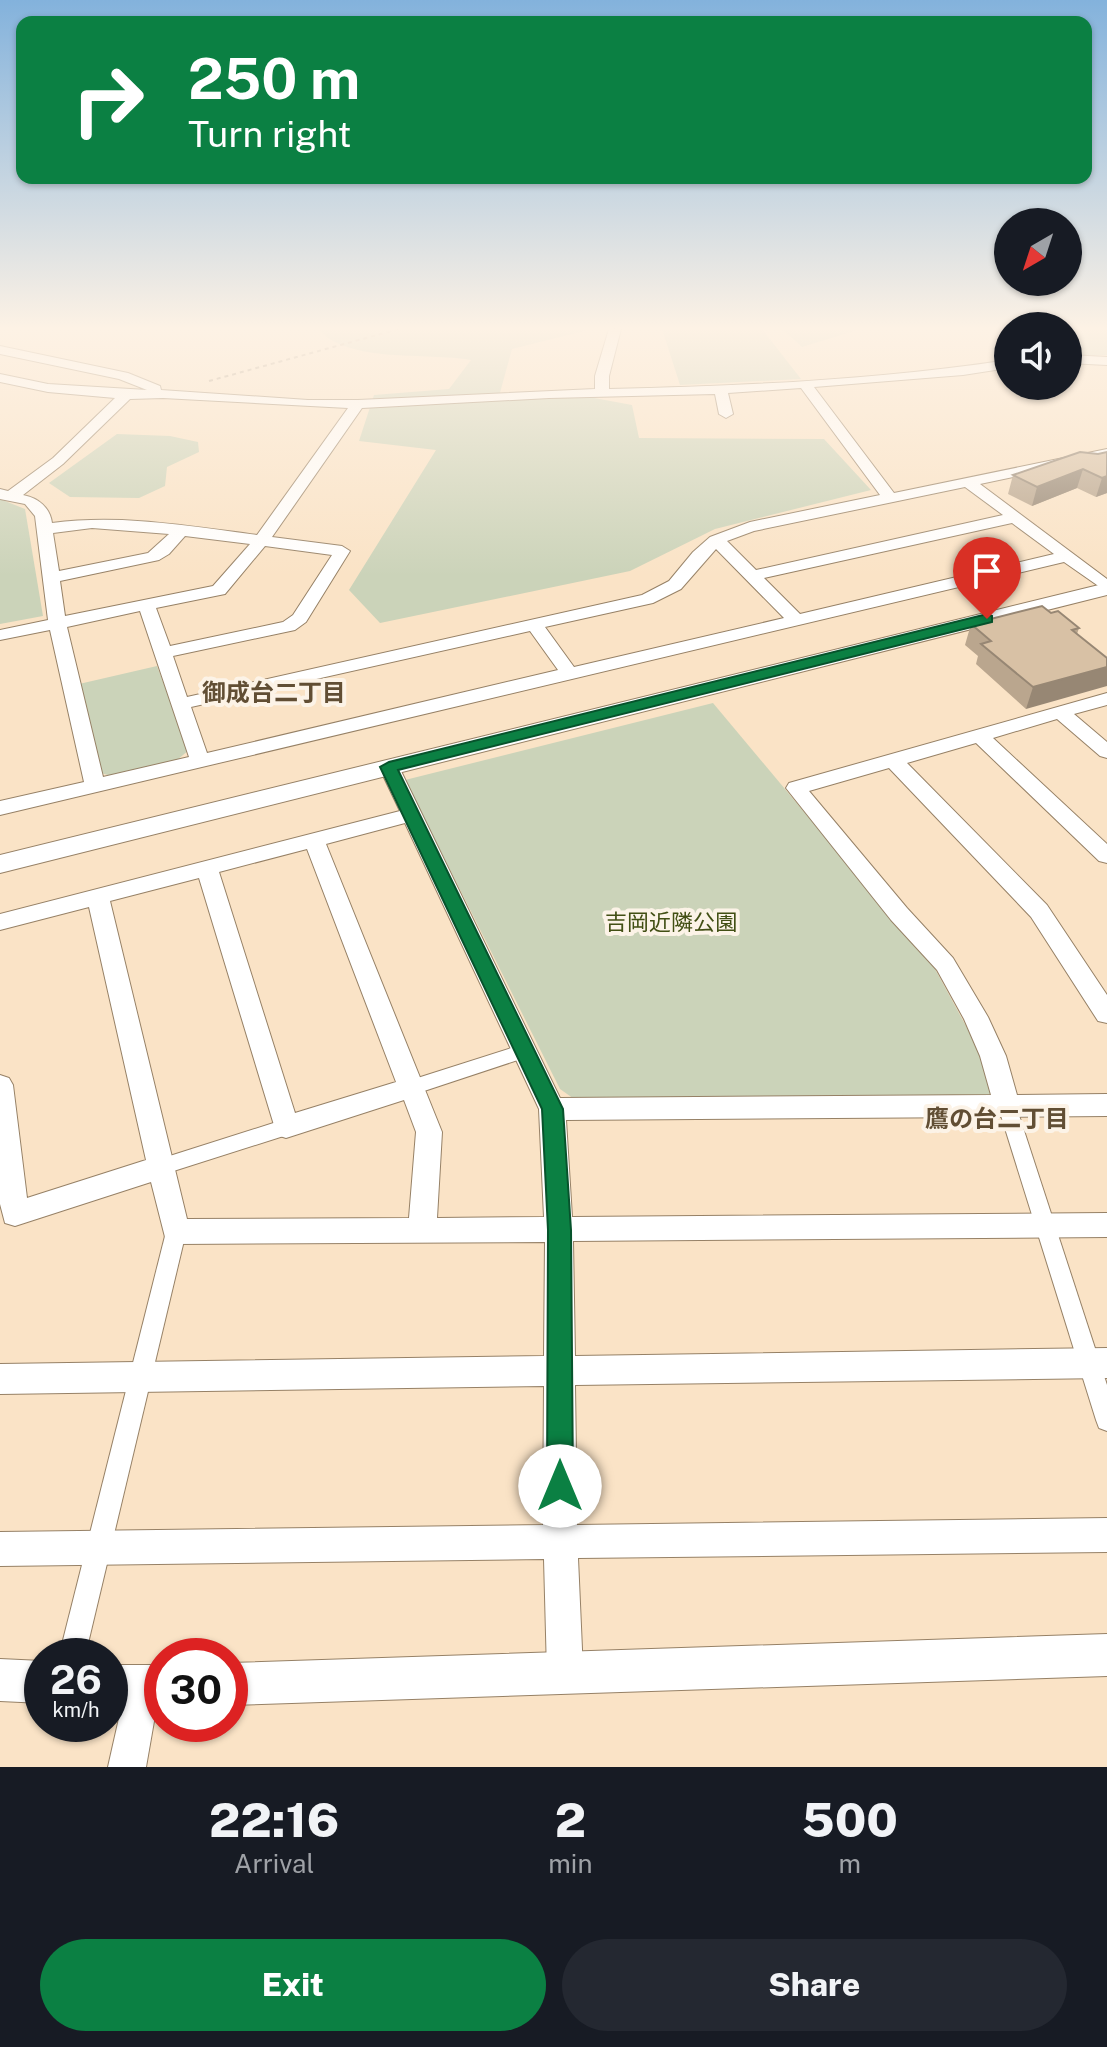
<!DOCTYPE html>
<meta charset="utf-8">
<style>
:root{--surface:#171b24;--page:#242831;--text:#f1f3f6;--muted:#9ea1a6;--accent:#0b8043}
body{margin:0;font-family:"Public Sans","Noto Sans JP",sans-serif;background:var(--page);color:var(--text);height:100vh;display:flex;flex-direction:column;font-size:30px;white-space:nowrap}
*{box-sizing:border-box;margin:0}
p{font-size:26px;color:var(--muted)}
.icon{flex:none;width:44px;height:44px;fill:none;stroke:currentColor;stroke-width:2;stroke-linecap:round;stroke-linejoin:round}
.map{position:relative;height:1767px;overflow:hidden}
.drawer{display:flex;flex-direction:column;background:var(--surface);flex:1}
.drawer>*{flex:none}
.top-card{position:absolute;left:16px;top:16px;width:1076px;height:168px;border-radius:16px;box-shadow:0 2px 6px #0004;background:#0b8043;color:#fff;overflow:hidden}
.needle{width:52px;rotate:219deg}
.tools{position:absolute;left:994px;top:208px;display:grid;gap:16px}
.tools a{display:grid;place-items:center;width:88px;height:88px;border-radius:50%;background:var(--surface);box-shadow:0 2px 6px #0004;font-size:40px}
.speed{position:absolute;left:24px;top:1638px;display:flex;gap:16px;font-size:40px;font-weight:700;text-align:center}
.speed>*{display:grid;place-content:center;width:104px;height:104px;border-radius:50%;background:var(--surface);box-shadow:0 2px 6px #0004;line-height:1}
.speed small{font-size:20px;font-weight:400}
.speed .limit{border:12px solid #d22;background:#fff;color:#111}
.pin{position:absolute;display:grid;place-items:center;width:68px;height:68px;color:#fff;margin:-82px -34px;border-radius:50% 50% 50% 0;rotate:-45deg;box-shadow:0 0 8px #0007}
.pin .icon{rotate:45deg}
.me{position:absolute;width:88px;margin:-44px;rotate:0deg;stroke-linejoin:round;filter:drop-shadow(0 0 6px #0008)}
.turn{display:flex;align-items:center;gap:28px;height:168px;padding:0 40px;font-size:36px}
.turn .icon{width:104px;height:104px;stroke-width:2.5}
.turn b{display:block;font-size:56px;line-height:68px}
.eta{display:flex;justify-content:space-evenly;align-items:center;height:136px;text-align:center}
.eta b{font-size:48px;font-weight:800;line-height:56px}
.cta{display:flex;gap:16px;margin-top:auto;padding:16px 40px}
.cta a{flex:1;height:92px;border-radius:48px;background:var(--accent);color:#fff;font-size:32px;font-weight:800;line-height:92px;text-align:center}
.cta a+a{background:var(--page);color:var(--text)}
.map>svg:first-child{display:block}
.green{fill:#cbd3b9}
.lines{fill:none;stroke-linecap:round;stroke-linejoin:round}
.pedestrian-casing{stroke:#968166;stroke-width:2}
.minor-casing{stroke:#968166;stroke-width:2}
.tertiary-casing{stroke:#968166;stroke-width:2}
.path{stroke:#ab9983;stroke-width:2;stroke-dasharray:4 4;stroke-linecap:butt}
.pedestrian{fill:#fff;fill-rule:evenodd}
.minor{fill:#fff;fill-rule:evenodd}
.tertiary{fill:#fff;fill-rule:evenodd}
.wall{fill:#baa68e}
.shaded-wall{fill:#978774}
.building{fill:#d8c1a5;stroke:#978774;stroke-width:2}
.route{fill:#0b8043;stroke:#07532c;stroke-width:2}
.labels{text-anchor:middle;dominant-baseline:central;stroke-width:8;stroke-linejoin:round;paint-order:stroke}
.park-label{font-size:22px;fill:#424f14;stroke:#fcf3e7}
.neighbourhood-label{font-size:24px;font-weight:bold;fill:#614e34;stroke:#fcf3e7}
</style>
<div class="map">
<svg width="1107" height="1767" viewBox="0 0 1107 1767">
<rect width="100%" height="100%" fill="#fae3c6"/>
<g class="green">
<path d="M318 329H592L512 349 498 400 578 395 632 405 639 438 824 439 871 490 715 529 630 571 380 623 349 590 436 450 359 441 374 395 449 389 471 360C427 352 349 364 318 329Z"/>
<path d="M656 329H762L801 379 680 385 663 332Z"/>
<path d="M782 329H861L802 347Z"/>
<path d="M1068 329H1107V355L1068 356Z"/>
<path d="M117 434 170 436 198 442 199 452 167 467 165 486 139 498 70 497 49 483Z"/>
<path d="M0 499 25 509 43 616 0 624Z"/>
<path d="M157 666 189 750 177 760 111 776 101 773 79 684Z"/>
<path d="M713 703 934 967 979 1050 991 1095 577 1101 560 1089 405 780Z"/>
</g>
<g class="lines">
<defs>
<g id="pedestrian">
<path d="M524 1044 530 1046 533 1051 530 1056 412 1095 405 1092 403 1087 405 1082Z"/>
<path d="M1007 1098 1014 1101 1016 1106 1107 1385V1431L1099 1428 1096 1420 998 1106 1000 1101Z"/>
<path d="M286 1119 293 1121 296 1127 293 1133 161 1175 154 1173 151 1167 154 1161Z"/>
<path d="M176 1223 183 1226 186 1232 85 1656H59L166 1232 169 1226Z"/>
</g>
<g id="minor">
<path d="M609 329H621L609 376V389C741 386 877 380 1008 360V368L963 375 814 387 894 493 1107 449V457L980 484 1107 579V592L1064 562 0 815V801L84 782 50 630 0 640V630L48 620 35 516 25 504 0 499V489L8 491 53 458 115 398 48 392 0 382V374L48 384 147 390 119 379 0 354V346L128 373 160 386 161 390 308 400H358L595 389V376ZM801 388 880 495 750 522 710 537 693 552 669 581 642 595 187 697 173 656 295 630 306 622 350 551 342 546 272 537 362 408 549 398 715 394 719 414 726 418 733 414 728 393ZM163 398 348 408 257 535C188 526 121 514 52 523 50 507 38 498 23 495L63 464 130 399ZM965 487 1003 515 756 570 727 541 754 531ZM1012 523 1054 554 800 614 764 578ZM92 528 169 534 148 553 59 571 53 533ZM185 536 250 544 213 586 65 616 60 581 159 560 169 554ZM265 546 332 555 293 615 283 622 170 646 156 608 225 594ZM716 549 784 618 574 667 545 627 653 603 681 589ZM140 611 189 757 103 777 67 627ZM530 631 558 670 207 753 191 707Z"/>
<path d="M1068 355 1107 357V365L1068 363Z"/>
<path d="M1107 693V705L1074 714 1107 742V758L1100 756 1057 719 993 738 1107 844V863L1099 861 976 743 907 763 1047 905 1107 995V1023L1098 1021 1031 917 889 768 809 791 907 908 953 958 988 1017 1006 1056 1017 1095 1107 1094V1116L566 1120 572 1217 1107 1213V1237L573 1241 575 1356 1107 1348V1378L575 1385 577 1525 1107 1518V1552L578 1558 583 1672 578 1685 565 1690 552 1685 547 1672 544 1559 0 1566V1532L543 1525 544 1386 0 1394V1364L544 1356 545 1242 176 1244 166 1241 151 1182 15 1226 5 1223 0 1204V1075L9 1078 13 1085 27 1198 146 1160 89 907 0 930V914L400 811 379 767 389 761 399 767 560 1098 991 1095 980 1056 964 1019 937 970 891 920 786 788 789 783ZM405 823 539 1109 544 1217 437 1218 442 1132 326 844ZM307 849 396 1082 295 1113 219 872ZM199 878 277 1135 286 1138 404 1100 416 1132 409 1218 187 1219 110 901Z"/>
<path d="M142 1669 155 1674 160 1687 146 1767H108L129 1674Z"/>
</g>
<g id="tertiary">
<path d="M1107 583V595L0 873V855Z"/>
<path d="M1107 1634V1676L230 1705V1663Z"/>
<path d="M0 1659 42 1661V1703L0 1701Z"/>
<rect x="110" y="1665" width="52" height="42"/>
</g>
</defs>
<use href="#pedestrian" class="pedestrian-casing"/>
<use href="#minor" class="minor-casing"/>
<use href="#tertiary" class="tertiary-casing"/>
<path class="path" d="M209 381 399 329"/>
<use href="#pedestrian" class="pedestrian"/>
<use href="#minor" class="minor"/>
<use href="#tertiary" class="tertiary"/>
</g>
<g class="wall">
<path d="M1107 452V493L1096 497 1077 488 1032 506 1008 494 1013 475Z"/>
<path d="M971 624 1079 628 1077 634 1026 709 976 664 978 656 965 645Z"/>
</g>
<g class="shaded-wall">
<path d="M1083 469 1077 488 1032 506 1037 487Z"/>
<path d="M1107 476V493L1096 497 1102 478Z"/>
<path d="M1107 667V686L1026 709 1033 687Z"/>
</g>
<g class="building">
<path d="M1080 452 1098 454 1107 452V476L1102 478 1083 469 1037 487 1013 475Z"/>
<path d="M1042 606 1051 613 1058 611 1079 628 1072 630 1107 658V667L1033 687 981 644 991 641 971 624Z"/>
</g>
<linearGradient id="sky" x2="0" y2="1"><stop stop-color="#83b2dc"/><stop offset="0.57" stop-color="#fdf2e5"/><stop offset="1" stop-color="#fdf2e5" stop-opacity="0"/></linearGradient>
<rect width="1107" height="576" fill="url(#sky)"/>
<path class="route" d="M987 614 992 616V622L398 770 563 1109 571 1230 573 1486 570 1495 560 1499 550 1495 547 1486 548 1230 542 1109 380 767 389 762Z"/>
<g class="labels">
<g class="park-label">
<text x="671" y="922">吉岡近隣公園</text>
</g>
<g class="neighbourhood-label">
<text x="274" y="692">御成台二丁目</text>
<text x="997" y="1118">鷹の台二丁目</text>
</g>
</g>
</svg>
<div class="tools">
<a><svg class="needle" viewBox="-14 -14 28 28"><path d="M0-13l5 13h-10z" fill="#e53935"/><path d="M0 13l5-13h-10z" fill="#9ea1a6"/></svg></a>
<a><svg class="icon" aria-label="sound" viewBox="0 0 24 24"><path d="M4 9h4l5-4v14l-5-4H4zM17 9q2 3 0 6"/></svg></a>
</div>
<div class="speed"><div>26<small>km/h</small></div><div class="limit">30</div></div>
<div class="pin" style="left:987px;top:619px;background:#d93025"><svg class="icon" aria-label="arrive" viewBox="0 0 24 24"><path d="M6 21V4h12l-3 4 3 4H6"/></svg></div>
<svg class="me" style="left:560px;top:1486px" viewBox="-20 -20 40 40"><circle r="19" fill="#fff"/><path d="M0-13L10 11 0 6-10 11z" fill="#0b8043"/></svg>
<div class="top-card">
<div class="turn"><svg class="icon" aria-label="right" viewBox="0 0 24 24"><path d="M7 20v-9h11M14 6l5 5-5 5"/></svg><div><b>250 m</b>Turn right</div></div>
</div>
</div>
<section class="drawer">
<div class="eta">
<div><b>22:16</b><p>Arrival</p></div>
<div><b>2</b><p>min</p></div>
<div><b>500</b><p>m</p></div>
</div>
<div class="cta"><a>Exit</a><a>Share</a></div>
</section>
